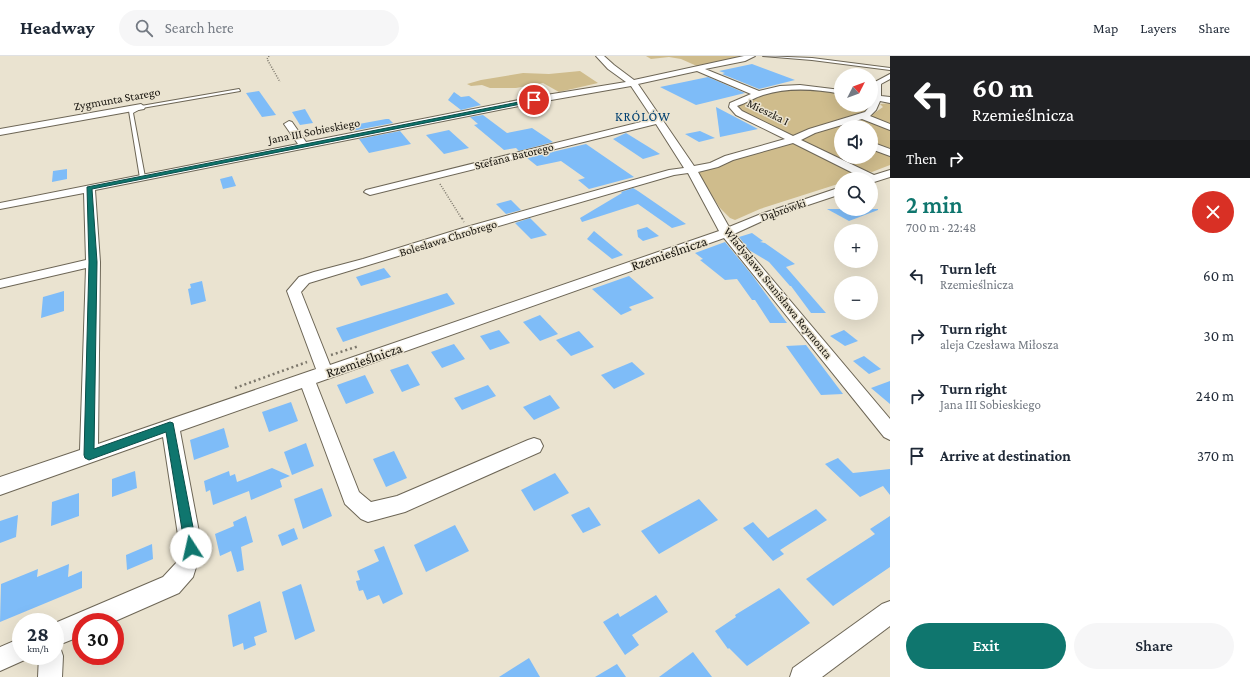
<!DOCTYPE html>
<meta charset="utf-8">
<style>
:root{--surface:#fff;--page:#f6f6f7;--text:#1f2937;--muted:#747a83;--line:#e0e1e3;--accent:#0f766e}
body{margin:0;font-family:"Crimson Pro",serif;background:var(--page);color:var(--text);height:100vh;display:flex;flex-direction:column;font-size:15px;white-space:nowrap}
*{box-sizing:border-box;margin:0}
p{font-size:13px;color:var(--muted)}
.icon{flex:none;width:22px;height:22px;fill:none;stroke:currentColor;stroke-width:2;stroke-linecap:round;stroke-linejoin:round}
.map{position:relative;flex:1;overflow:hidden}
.panel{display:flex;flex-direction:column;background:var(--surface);width:360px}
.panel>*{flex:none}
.hud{background:#202124;color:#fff;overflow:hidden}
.needle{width:26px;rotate:48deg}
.fabs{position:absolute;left:834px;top:12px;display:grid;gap:8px}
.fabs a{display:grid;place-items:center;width:44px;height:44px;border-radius:50%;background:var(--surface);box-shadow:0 4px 16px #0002;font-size:20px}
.speed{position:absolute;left:12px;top:557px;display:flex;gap:8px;font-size:20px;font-weight:700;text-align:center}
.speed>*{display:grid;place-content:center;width:52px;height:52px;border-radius:50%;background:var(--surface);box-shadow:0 4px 16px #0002;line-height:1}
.speed small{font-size:10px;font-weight:400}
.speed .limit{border:6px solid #d22;background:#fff;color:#111}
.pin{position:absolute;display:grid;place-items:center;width:34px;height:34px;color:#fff;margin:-17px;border:2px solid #fff;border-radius:50%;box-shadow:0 1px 4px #0007}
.me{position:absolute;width:44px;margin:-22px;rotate:350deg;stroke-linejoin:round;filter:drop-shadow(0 0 3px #0008)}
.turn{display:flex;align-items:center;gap:14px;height:84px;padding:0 16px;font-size:18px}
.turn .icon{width:52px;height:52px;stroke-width:2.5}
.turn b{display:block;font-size:28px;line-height:34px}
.then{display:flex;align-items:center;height:38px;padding:0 16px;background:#0003;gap:8px;font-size:15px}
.round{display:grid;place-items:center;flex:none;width:42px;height:42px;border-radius:21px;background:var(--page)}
.headline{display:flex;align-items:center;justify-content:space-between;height:68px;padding:0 16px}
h1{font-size:24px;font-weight:600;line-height:30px;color:var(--accent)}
.cta{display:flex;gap:8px;margin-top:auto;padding:8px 16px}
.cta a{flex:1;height:46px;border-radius:24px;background:var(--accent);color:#fff;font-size:16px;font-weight:600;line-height:46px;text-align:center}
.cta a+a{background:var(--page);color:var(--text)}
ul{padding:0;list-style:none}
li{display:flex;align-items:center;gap:12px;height:60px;padding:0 16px}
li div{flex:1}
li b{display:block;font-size:15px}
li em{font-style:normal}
header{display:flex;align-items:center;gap:24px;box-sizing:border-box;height:56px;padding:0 20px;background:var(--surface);border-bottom:1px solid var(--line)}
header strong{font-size:19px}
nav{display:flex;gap:22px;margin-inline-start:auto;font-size:14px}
.search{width:280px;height:36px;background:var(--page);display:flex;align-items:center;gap:10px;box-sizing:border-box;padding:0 14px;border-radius:22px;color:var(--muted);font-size:15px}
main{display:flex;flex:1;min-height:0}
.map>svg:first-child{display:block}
.green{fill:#cfbc8c;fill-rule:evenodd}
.building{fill:#7ebcf8}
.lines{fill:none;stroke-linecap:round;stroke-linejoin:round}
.service-casing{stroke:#6d6656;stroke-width:2}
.minor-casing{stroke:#6d6656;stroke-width:2}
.path-far2{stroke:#7c776b;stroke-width:1.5;stroke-dasharray:1 1.5;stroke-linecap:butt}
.path-far1{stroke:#7c776b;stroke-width:2;stroke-dasharray:1.5 2.5;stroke-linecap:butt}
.path{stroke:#7c776b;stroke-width:2.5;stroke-dasharray:2 3;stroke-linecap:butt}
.service{fill:#fff;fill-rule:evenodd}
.minor{fill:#fff;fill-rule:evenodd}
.route{fill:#0f766e;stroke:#0a4d48}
.labels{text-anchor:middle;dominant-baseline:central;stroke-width:3;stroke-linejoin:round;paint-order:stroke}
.far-street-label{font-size:12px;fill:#16130d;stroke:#eae3d0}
.far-neighbourhood-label{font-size:13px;letter-spacing:1px;fill:#014070;stroke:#eae3d0}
.street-label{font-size:14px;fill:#16130d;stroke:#eae3d0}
</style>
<header>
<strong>Headway</strong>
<div class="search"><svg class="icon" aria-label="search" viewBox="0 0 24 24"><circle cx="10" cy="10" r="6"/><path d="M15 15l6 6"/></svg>Search here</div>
<nav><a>Map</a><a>Layers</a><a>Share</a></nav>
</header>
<main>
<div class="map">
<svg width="890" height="621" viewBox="0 0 890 621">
<rect width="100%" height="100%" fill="#eae3d0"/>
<g class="green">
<path d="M646 0H744L699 11 681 3 669 1 651 3Z"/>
<path d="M580 15 598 27 559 36 543 27 516 32H490L482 29 471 30 467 28 481 24 523 17 549 18Z"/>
<path d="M793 31 841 37V49H871V46L873 48 866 57 795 81 755 63 736 50 764 39Z"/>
<path d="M890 47V109L872 116 866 115 799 83 804 80 873 58 883 51 880 48ZM841 71H871V101H841Z"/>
<path d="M797 86 858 119 852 123H841V127L760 153 735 164 730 162 720 152 697 117 737 102Z"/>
</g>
<g class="building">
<path d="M752 8 795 24 759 33 722 18 725 17 719 15Z"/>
<path d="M708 21 745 37 696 49 660 31Z"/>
<path d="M259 35 276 59 262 61 246 37Z"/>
<path d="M454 36 461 41 469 40 481 49 461 54 448 44Z"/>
<path d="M716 51 758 73 720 81Z"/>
<path d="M305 53 313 67 300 69 292 56Z"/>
<path d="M483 59 507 77 532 72 553 86 519 95 516 92 504 94 474 69 478 68 470 61Z"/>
<path d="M386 63H389L393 67 352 75 348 70Z"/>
<path d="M449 74 469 92 444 98 426 79Z"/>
<path d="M400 75 411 88 369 97 359 83Z"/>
<path d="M700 75 715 82 699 86 685 78Z"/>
<path d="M626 77 660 98 643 103 613 83Z"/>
<path d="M586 88 634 121 589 133 578 124 585 122 561 105 537 110 527 102Z"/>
<path d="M67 113V123L52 126 53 115Z"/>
<path d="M232 120 236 130 223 133 220 123Z"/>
<path d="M633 132 638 135 686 168 672 172 638 148 582 166 580 162 622 137 621 136Z"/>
<path d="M511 144 521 154 506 158 496 148Z"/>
<path d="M827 153H878V154L849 165Z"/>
<path d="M530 162 547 179 531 183 515 167Z"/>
<path d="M647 171 659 180 643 185 638 181 637 174Z"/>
<path d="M594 175 623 199 612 203 587 183Z"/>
<path d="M752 177 763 185 760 186 765 187 795 208 786 211 826 257H811L791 230H790L769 206 749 194 739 181Z"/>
<path d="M725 186 752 219 787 267H770L755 244H752L737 223 725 224 700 204 703 203 695 197Z"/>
<path d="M384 212 391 221 361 230 356 221Z"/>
<path d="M629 220 654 242 629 251 632 254 621 259 592 233Z"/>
<path d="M202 225 206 245 191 249 188 233 191 232 190 228Z"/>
<path d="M64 235V255L41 262 43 241Z"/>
<path d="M447 237 455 248 343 286 336 272Z"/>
<path d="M540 259 558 278 540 285 523 266Z"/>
<path d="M499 274 510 287 490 294 480 280Z"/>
<path d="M844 274 858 285 845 290 830 280Z"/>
<path d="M579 275 594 291 571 300 556 284Z"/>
<path d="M454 288 465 303 442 312 431 296Z"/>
<path d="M806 289 843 338 821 339 786 290Z"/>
<path d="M864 300 881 313 869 318 853 305Z"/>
<path d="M632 306 645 318 614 333 601 319Z"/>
<path d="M408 308 420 329 402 336 390 314Z"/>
<path d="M365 319 374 337 346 348 337 329Z"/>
<path d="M890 325V348L871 332Z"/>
<path d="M488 329 496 340 462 354 454 342Z"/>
<path d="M550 339 560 352 534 364 523 351Z"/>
<path d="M291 346 298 365 269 376 262 356Z"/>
<path d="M224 372 229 391 194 404 190 384Z"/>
<path d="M306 387 314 410 292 419 284 396Z"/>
<path d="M394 395 407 422 386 431 373 403Z"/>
<path d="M838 402 853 417 890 413V439L883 430 860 441 825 408Z"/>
<path d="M272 412 290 420 280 424 282 431 251 444 249 435 213 449 210 434 206 436 204 425 229 415 230 420 235 418 237 426Z"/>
<path d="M135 415 137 432 112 441V423Z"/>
<path d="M555 417 569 437 534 455 521 434Z"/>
<path d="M322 432 332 460 303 473 294 443Z"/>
<path d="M79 437V460L51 470 52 446Z"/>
<path d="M699 443 718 464 659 498 641 475Z"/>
<path d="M589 451 601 469 583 477 571 459Z"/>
<path d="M816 453 827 464 780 494 784 498 773 505 743 472 753 466 768 482Z"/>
<path d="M18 459 16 481 0 487V465Z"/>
<path d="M246 460 253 486 241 491 244 514 237 516 231 495 220 500 215 478 234 470 233 466Z"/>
<path d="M890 460V511L833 550 806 523 875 478 870 473Z"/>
<path d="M455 469 469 495 426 516 414 489Z"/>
<path d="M294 472 298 483 282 490 278 479Z"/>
<path d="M152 488 153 503 127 514 126 499Z"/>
<path d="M384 490 403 538 383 548 379 539 367 544 363 534 359 535 356 525 360 524 357 515 379 505 374 494Z"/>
<path d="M69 508 68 521 82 515V532L0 566 1 528 38 513 37 521Z"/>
<path d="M301 528 315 575 295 584 282 536Z"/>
<path d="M779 532 810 567 747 610 729 592 728 593 715 575 736 561 735 559Z"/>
<path d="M656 539 668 556 632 579 639 589 625 599 603 566 618 557 620 561Z"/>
<path d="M260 545 267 576 254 581 256 589 244 594 243 587 233 591 228 559Z"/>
<path d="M693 596 712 621H659Z"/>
<path d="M529 602 540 621H499Z"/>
<path d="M617 608 626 621H595Z"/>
</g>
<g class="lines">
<defs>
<g id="service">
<path d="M763 0 812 2 890 12V14L812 4Z"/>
<path d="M239 33 240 35 142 52 133 57 145 121 140 122 129 55 141 50Z"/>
</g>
<g id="minor">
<path d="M596 0H604L614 9 634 24 744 0H755L745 5 705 13 759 35 780 30 800 29 841 34V38C815 33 789 31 763 39 754 42 746 47 737 50L742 55 793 80 809 73 865 56 871 49 873 27 890 18V23L881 28V40L890 41V47L880 45 876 54 870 60 890 68V74L862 63 815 77 801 84 874 119 890 114V121L871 127V123H865L793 87 733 104 718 111 698 116 729 171 761 158 841 131V138L769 162 734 178 890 363V384L884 381 724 182 316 327 359 436 371 446 397 440 528 384 534 382 540 384 543 390 540 396 405 456 368 466 361 463 345 448 302 332 180 375 202 492 193 521 179 537 113 566H81V580L56 590 60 591 63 600 62 621H38L39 600H55V567L163 521 176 507 180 492 163 381 0 439V421L80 394 86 212 0 232V224L86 204 84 137 0 153V147L298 88 284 68 289 65 292 66 306 86 534 41 626 26 608 13ZM697 15 751 38 730 47 729 51 736 59 785 83 725 100 710 107 694 110 638 28ZM631 30 653 63 366 134 364 136 370 139 656 68 684 112 669 114 463 172 363 203 314 216 299 221 287 235 316 313 98 388 100 206 95 134 534 47ZM688 117 719 175 330 309 301 236 309 227 471 178 674 119Z"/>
<path d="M141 48 145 51 144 53 0 79V73Z"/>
<path d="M871 86 890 93V100L871 93Z"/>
<path d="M890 545V570L822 621H790L793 612 882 548Z"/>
<path d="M21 582V600H31L29 602 0 615V591Z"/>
</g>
</defs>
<use href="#service" class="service-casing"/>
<use href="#minor" class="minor-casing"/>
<g class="path-far2">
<path d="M269 0 267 3 280 26"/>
<path d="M440 128 462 163"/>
</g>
<path class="path-far1" d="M462 162 464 166"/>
<g class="path">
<path d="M331 299 359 290"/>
<path d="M235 332 307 306"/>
</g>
<use href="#service" class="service"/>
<use href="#minor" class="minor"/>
</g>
<path class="route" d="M534 43 536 45 92 133 97 206 94 393 170 366 173 367 197 492 195 497 191 498 186 497 185 492 166 376 89 404 85 402 84 399 89 206 87 131Z"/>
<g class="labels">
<g class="far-street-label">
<text transform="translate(117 43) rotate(-10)">Zygmunta Starego</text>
<text transform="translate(768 56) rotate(26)">Mieszka I</text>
<text transform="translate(314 75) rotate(-11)">Jana III Sobieskiego</text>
<text transform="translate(514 100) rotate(-14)">Stefana Batorego</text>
<text transform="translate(783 154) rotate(-19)">Dąbrówki</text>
<text transform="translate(448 182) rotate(-17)">Bolesława Chrobrego</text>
<text transform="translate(778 237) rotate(51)">Władysława Stanisława Reymonta</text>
</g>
<g class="far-neighbourhood-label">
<text x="643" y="60">KRÓLÓW</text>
</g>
<g class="street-label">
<text transform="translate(669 197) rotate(-19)">Rzemieślnicza</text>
<text transform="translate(364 304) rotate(-19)">Rzemieślnicza</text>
</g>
</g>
</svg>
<div class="fabs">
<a><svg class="needle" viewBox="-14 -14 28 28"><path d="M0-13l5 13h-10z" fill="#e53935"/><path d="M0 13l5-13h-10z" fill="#747a83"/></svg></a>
<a><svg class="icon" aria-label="sound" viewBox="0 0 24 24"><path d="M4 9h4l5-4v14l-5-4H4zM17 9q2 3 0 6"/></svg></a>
<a><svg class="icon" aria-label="search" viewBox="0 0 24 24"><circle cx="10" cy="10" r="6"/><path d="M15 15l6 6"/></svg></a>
<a>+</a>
<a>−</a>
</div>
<div class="speed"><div>28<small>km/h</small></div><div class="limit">30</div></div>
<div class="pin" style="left:534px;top:44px;background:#d93025"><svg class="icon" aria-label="arrive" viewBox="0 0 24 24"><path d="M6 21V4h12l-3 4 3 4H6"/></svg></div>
<svg class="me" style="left:191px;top:492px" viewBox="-20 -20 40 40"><circle r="19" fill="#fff"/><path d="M0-13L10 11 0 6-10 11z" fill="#0f766e"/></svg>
</div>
<section class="panel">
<div class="hud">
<div class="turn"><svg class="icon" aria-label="left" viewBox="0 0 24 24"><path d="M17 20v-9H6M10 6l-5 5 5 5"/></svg><div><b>60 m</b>Rzemieślnicza</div></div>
<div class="then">Then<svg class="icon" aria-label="right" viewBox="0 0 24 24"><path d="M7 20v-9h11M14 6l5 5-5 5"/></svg></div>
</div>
<div class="headline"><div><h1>2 min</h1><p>700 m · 22:48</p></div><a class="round" style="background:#d93025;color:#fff"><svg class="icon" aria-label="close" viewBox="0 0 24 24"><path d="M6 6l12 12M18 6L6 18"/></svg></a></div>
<ul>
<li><svg class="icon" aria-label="left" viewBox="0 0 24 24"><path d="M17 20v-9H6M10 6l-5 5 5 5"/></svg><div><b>Turn left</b><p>Rzemieślnicza</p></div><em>60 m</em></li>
<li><svg class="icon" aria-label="right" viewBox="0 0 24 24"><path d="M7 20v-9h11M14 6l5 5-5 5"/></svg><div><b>Turn right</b><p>aleja Czesława Miłosza</p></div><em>30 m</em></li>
<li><svg class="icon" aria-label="right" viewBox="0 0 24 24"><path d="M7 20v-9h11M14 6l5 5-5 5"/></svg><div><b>Turn right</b><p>Jana III Sobieskiego</p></div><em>240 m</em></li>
<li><svg class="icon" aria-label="arrive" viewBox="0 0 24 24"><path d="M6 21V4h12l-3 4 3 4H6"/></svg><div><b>Arrive at destination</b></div><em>370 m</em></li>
</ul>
<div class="cta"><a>Exit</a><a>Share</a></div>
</section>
</main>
